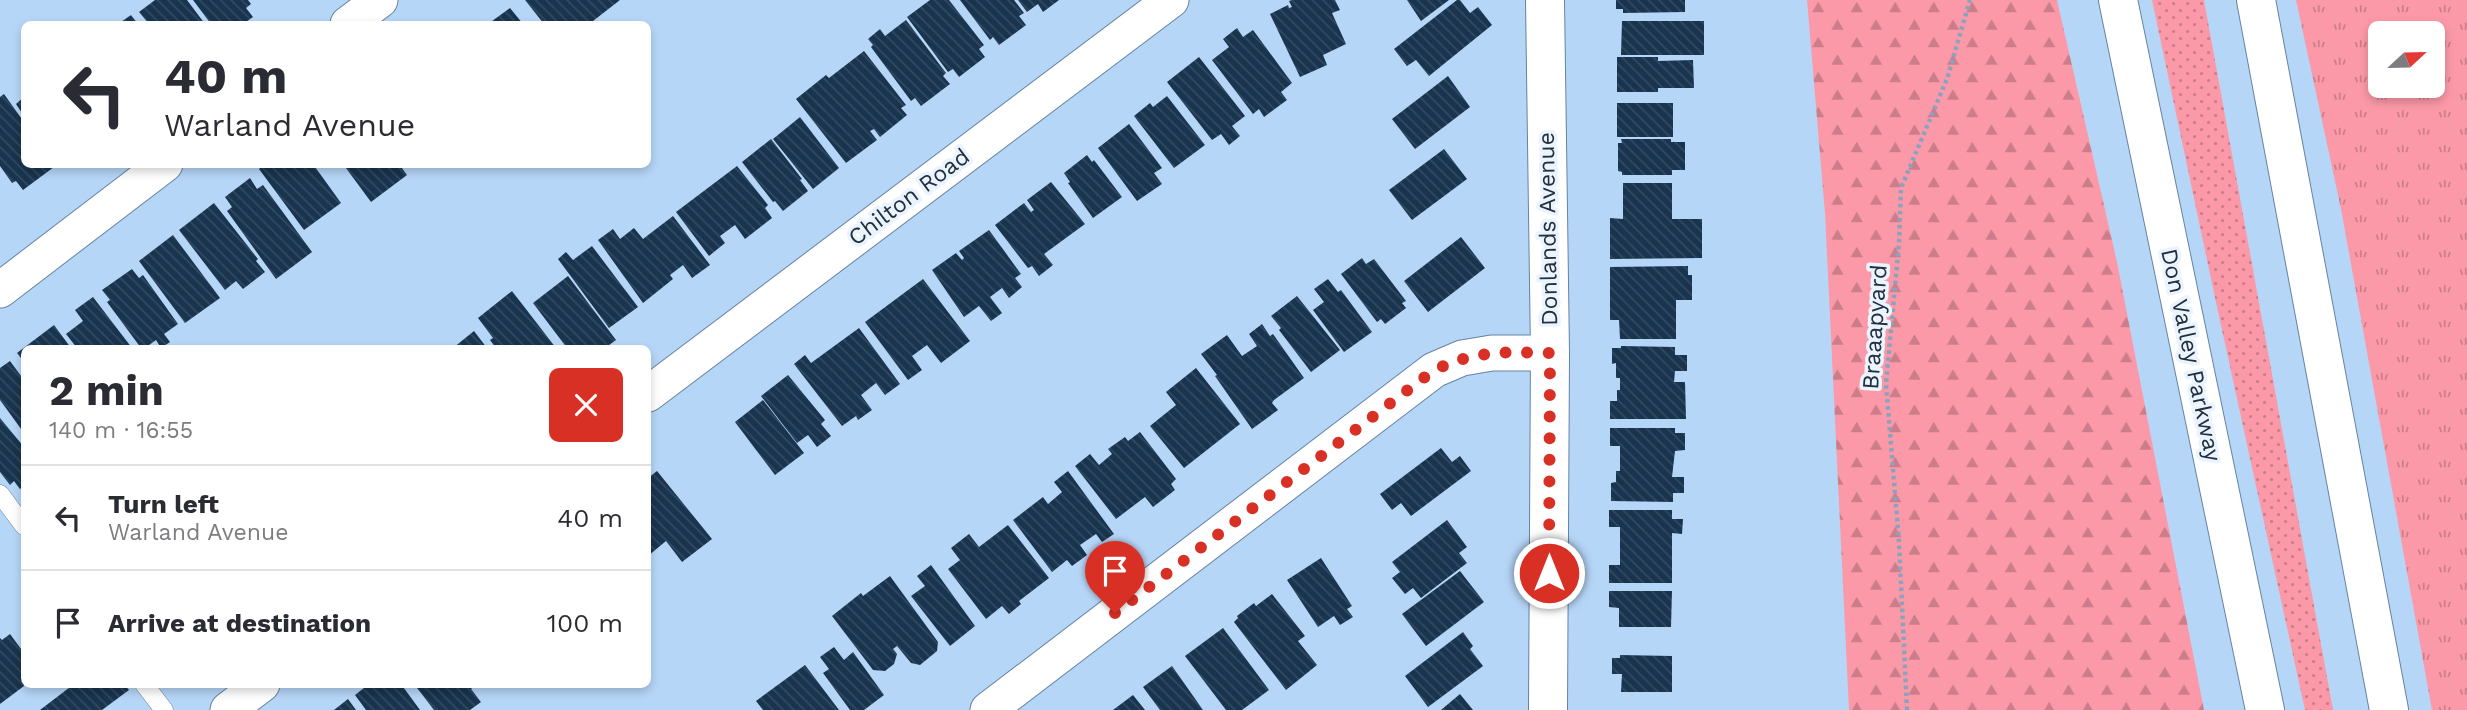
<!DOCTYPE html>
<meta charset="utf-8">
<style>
:root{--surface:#fff;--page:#f7f7f7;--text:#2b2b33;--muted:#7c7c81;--line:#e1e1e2}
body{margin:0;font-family:"Work Sans",sans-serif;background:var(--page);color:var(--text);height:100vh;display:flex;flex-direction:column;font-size:26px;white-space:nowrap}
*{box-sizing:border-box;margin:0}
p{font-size:23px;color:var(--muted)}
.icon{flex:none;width:38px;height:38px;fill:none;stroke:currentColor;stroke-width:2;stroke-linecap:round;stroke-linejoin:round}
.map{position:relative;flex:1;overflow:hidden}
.sheet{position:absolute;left:21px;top:345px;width:630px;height:343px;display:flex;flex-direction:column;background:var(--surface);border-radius:10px;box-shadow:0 4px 10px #0003}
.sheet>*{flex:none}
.top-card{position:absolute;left:21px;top:21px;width:630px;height:147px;border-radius:10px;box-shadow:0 4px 10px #0003;background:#fff;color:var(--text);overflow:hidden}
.needle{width:46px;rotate:68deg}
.controls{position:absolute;left:2368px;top:21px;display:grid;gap:14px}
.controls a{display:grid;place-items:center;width:77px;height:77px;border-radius:10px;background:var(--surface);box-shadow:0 4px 10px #0003;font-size:35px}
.pin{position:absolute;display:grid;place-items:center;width:60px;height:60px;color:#fff;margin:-72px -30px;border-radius:50% 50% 50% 0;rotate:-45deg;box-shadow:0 0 7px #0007}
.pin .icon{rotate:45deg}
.me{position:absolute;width:77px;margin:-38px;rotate:0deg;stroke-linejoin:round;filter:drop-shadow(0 0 5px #0008)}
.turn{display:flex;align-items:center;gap:24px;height:147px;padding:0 28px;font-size:32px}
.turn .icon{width:91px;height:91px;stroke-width:2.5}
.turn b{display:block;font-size:49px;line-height:60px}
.round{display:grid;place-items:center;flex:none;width:74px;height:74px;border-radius:10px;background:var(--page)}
.overview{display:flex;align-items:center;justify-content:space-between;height:119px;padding:0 28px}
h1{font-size:42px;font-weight:700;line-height:52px}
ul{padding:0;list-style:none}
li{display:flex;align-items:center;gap:21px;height:105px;padding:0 28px;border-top:2px solid var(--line)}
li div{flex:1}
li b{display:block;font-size:26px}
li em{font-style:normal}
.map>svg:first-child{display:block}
.grass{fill:url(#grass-dots)}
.forest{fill:url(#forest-firs)}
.park{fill:url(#park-tufts);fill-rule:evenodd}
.building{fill:url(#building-back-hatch)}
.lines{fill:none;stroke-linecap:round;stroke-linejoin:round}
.service-casing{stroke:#6683a2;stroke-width:19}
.minor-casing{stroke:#6683a2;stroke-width:37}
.tertiary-casing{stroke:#6683a2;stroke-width:40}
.motorway-casing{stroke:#6683a2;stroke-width:40}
.path{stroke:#89a3be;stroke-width:4.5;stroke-dasharray:3.5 3.5;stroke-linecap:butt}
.service{stroke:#fff;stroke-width:18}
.minor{stroke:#fff;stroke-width:35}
.tertiary{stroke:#fff;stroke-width:38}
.motorway{stroke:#fff;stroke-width:38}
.route{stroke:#d93025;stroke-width:12;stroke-dasharray:0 21.6}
.labels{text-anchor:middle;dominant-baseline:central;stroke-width:7;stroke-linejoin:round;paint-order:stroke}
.street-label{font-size:23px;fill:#232f3c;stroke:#eaf4ff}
</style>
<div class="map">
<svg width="2467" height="710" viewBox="0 0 2467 710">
<defs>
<pattern id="grass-dots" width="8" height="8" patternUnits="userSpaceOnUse" patternTransform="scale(1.75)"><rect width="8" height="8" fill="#fc99a8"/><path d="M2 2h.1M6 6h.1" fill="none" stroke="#cc7d8a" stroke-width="1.8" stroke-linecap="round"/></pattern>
<pattern id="forest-firs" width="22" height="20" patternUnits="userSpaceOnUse" patternTransform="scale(1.75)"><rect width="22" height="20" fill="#fc99a8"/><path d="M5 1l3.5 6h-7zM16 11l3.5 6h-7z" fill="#cc7d8a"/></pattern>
<pattern id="park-tufts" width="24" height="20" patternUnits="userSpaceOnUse" patternTransform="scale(1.75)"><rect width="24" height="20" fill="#fc99a8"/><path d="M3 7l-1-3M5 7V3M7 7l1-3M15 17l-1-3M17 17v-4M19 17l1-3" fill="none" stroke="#cc7d8a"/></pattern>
<pattern id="building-back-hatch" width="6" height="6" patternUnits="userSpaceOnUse" patternTransform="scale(1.75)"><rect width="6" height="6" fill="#19344f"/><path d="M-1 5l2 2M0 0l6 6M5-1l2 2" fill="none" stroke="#324961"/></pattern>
</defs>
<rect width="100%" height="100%" fill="#b6d6f8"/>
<path class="grass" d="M2152 0H2204L2333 710H2305L2217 307Z"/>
<path class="forest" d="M1807 0H2057L2117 262 2204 710H1849L1825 213Z"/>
<path class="park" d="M2296 0H2467V710H2432L2341 209ZM2380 33H2432V86H2380Z"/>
<g class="building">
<path d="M155 0H187L205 24H149L139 12Z"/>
<path d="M193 0H248L251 4 246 8 253 17 243 24H211Z"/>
<path d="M525 0H620L593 21 596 24H544Z"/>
<path d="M930 0H949L984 45 979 49 985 57 959 77 953 69 948 72 907 17Z"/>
<path d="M960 0H1014L1024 13 1019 16 1026 25 999 45 993 37 990 40Z"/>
<path d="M1018 0H1059L1043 12 1038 4 1027 12Z"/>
<path d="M1292 0H1335L1340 10 1332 13 1346 44 1323 55 1327 65 1300 77 1270 14 1288 5 1289 8 1292 7 1289 1Z"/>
<path d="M1407 0H1449L1421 21Z"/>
<path d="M1457 0H1460L1470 13 1478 7 1492 25 1429 76 1416 60 1407 66 1394 49Z"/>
<path d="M1616 0H1685V12L1623 13V9H1616Z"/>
<path d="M510 8 523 24H488Z"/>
<path d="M131 15 138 24H118Z"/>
<path d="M906 20 946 73 943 76 950 84 921 106 915 98 911 101 871 47 873 45 868 39 880 29 885 36Z"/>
<path d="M1622 21H1704V55H1621Z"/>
<path d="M1237 28 1243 37 1253 30 1292 83 1281 92 1287 100 1264 117 1259 109 1253 114 1212 60 1229 47 1223 39Z"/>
<path d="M864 51 906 105 901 108 907 115 880 137 874 129 870 131 877 140 846 163 796 99 826 75 829 78Z"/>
<path d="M1199 57 1245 116 1232 126 1240 136 1229 145 1221 134 1212 140 1167 82Z"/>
<path d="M1617 57H1658V61L1693 60 1694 88H1658V92H1617Z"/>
<path d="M1448 76 1470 107 1415 149 1392 119Z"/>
<path d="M4 94 24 122V164H51L54 167 23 190 16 181 12 183 0 166V97Z"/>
<path d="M1167 96 1205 145 1174 168 1134 116 1150 103 1153 107Z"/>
<path d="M24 97V116L16 104Z"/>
<rect x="1617" y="103" width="56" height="34"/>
<path d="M800 117 839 168 813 189 773 139Z"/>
<path d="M1129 124 1162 168 1154 173 1162 184 1137 201 1098 148Z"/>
<path d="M771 139 802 179 800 180 808 191 783 211 775 201 773 202 742 162Z"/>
<path d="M1621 139H1671V142H1685V170H1672V175H1622V172L1618 171V143H1622Z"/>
<path d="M1444 149 1467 179 1412 220 1389 190Z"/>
<path d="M1087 155 1092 162 1094 160 1122 197 1093 218 1068 183 1070 182 1064 173Z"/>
<path d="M265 164H313L341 203 304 230 259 169Z"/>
<path d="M343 164H399L407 175 371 202Z"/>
<path d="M737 166 768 205 765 208 772 218 745 239 735 225 720 236 725 243 709 256 676 212Z"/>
<path d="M250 178 257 189 263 185 312 252 276 279 227 211 232 207 225 197Z"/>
<path d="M1051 182 1085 224 1044 254 1053 265 1039 276 1032 266 1028 268 995 225 1024 203 1031 212 1034 210 1027 200Z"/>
<path d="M1623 183H1672V219H1702V258L1610 259V218L1623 219Z"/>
<path d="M214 203 258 259 256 261 265 272 243 289 236 281 225 290 179 230Z"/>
<path d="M673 216 710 265 692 278 683 265 670 275 673 279 643 303 598 240 613 229 620 239 634 228 643 239Z"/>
<path d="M989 230 1021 274 1015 278 1022 287 1009 298 1002 288 990 297 1002 313 991 321 979 306 964 317 932 270 956 253 962 260 964 258 959 251Z"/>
<path d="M173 235 220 298 185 323 139 261Z"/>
<path d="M1461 237 1485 268 1428 312 1404 281Z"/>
<path d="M592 246 638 307 609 328 558 259 566 252 573 260Z"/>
<path d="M1362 258 1366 264 1374 259 1406 301 1402 303 1406 308 1385 324 1381 319 1377 322 1341 274Z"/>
<path d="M1688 266V275H1692V300H1676V339H1620L1619 320H1610V267Z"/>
<path d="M132 269 139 278 143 275 178 324 164 334 170 342 161 348 156 340 145 348H141L107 302 110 300 102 290Z"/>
<path d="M568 276 616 340 605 348H585L583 345 579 348H567L533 303Z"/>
<path d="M923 279 970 341 941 363 927 345 912 356 922 370 908 380 865 322Z"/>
<path d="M1328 279 1338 292 1341 290 1372 332 1344 352 1313 310 1324 302 1314 289Z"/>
<path d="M512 291 556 348H496L490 340 493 338 478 318Z"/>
<path d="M1297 296 1340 350 1311 372 1279 330 1281 328 1271 316Z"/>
<path d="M93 297 132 348H77L66 334 83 321 75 310Z"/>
<path d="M1262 324 1270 336 1273 334 1304 378 1274 400 1272 403 1278 410 1252 429 1215 376 1217 375 1201 354 1227 335 1242 356 1257 346 1249 334Z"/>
<path d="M54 325 71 348H24V362L17 353Z"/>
<path d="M859 328 900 384 885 395 876 383 861 395 872 410 858 420 856 416 842 426 794 364 805 355 811 363Z"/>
<path d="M474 331 487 348H453Z"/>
<path d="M1621 346 1675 347V355H1687V371H1675L1674 382H1685L1686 419H1610V401H1617V390H1620V378H1616V363L1612 364V348H1621Z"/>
<path d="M10 361 24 380V433L0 400V368Z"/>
<path d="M1196 368 1240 424 1184 468 1150 426 1176 405 1166 392Z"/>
<path d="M788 375 825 420 821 424 831 436 817 447 808 435 797 443 761 396Z"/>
<path d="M763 400 804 453 775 475 735 422Z"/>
<path d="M0 418 24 447V473L22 475 24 486 20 489 14 481 10 485 0 472Z"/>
<path d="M1610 428H1675V433H1685V450L1675 451 1672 477H1684V493H1673V502L1611 501V483L1616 482V471H1620V446H1610Z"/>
<path d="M1140 432 1176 479 1171 484 1175 490 1153 507 1145 497 1116 519 1075 466 1090 454 1099 465 1112 454 1108 449 1125 437 1128 441Z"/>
<path d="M1441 448 1452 462 1460 456 1471 471 1411 516 1401 503 1392 510 1380 494Z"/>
<path d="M657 471 712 539 682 562 666 541 648 556V483L650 481 648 478Z"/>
<path d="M1068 471 1114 534 1102 542 1096 534 1080 545 1087 555 1072 566 1067 560 1052 572 1013 520 1043 497 1048 504 1062 492 1054 482Z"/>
<path d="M1609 510H1672V519H1683L1682 534 1672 533V583H1609V565H1620V527H1609Z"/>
<path d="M1447 520 1467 547 1459 553 1467 563 1421 598 1413 588 1405 594 1392 578 1400 572 1392 562Z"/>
<path d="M1008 525 1049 578 1019 601 1021 604 1009 614 1002 606 986 619 948 569 960 560 951 548 969 534 979 547Z"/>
<path d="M1321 558 1352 606 1347 609 1353 617 1340 625 1334 616 1318 627 1287 580Z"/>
<path d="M931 565 975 626 950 646 911 596 925 586 917 576Z"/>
<path d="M1460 571 1484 602 1426 646 1402 614Z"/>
<path d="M890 576 938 642 937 651 920 665 911 663 897 646 893 649 897 654 894 664 885 671 873 670 832 616 861 593 863 596Z"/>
<path d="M1609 591H1672L1671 627H1619V608L1609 607Z"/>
<path d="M1272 594 1305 636 1298 641 1317 665 1286 690 1234 622 1238 618 1237 616 1254 603 1256 606Z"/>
<path d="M1223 628 1269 690 1242 710H1226L1185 656Z"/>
<path d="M1463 632 1473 646 1470 649 1483 666 1428 707 1405 676Z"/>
<path d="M10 634 24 653V686L0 704V638L2 640Z"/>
<path d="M834 647 844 660 853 652 884 695 864 710H850L823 673 829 669 820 657Z"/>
<path d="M1620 655 1672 656V692H1621L1622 674H1612V658H1620Z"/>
<path d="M805 665 839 710H763L756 701Z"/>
<path d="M1172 666 1203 710H1160L1143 687Z"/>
<path d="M74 684H124L129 690 102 710H40Z"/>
<path d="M369 684H382L383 686 401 684 420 710H366L355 695Z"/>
<path d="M414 684H477L471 689 481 702 470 710H434Z"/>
<path d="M1460 694 1473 710H1441Z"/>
<path d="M1133 695 1145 710H1113Z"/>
<path d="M348 699 356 710H334Z"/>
</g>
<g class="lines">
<defs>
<g id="service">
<path d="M0 494 24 526"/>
<path d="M144 684 164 710"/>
</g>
<g id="minor">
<path d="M348 24 380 0"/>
<path d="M0 290 165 164"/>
<path d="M648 394 1171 0"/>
<path d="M228 710 262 684"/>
<path d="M988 710 1434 370 1462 358 1492 353H1550"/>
</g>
<path id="tertiary" d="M1545 0 1550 353 1548 710"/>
<g id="motorway">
<path d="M2118 0 2265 710"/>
<path d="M2256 0 2389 710"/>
</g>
</defs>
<use href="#service" class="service-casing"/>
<use href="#minor" class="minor-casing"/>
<use href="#tertiary" class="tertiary-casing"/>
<use href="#motorway" class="motorway-casing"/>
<path class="path" d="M1907 710 1899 542 1886 384 1899 243 1901 188 1947 79 1970 0"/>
<use href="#service" class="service"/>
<use href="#minor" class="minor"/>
<use href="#tertiary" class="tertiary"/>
<use href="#motorway" class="motorway"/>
</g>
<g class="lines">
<path class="route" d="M1115 613 1434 370C1478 350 1503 352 1550 353L1549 573"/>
</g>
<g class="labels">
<g class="street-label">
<text transform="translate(909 197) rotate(-37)">Chilton Road</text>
<text transform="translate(1548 229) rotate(-91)">Donlands Avenue</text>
<text transform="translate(1875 327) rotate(-86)">Braaapyard</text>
<text transform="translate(2191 355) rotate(78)">Don Valley Parkway</text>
</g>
</g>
</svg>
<div class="controls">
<a><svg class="needle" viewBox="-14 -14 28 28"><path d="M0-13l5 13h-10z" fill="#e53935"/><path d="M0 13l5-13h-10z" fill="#7c7c81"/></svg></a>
</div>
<div class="pin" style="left:1115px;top:613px;background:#d93025"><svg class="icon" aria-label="arrive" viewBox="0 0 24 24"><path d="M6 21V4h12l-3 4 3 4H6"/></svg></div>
<svg class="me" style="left:1549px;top:573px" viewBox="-20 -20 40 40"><circle r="17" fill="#d93025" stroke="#fff" stroke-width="3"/><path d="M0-11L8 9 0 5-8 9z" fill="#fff"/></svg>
<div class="top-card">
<div class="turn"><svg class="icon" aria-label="left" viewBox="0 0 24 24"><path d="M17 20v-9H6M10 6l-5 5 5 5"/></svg><div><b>40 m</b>Warland Avenue</div></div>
</div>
<section class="sheet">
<div class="overview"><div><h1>2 min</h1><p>140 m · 16:55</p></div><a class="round" style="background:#d93025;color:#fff"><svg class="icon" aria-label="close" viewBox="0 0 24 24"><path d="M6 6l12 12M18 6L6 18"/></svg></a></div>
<ul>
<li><svg class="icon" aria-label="left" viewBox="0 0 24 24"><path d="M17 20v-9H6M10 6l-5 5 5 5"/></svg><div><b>Turn left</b><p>Warland Avenue</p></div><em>40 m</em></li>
<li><svg class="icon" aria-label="arrive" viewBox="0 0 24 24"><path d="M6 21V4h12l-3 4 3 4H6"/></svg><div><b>Arrive at destination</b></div><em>100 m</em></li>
</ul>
</section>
</div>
